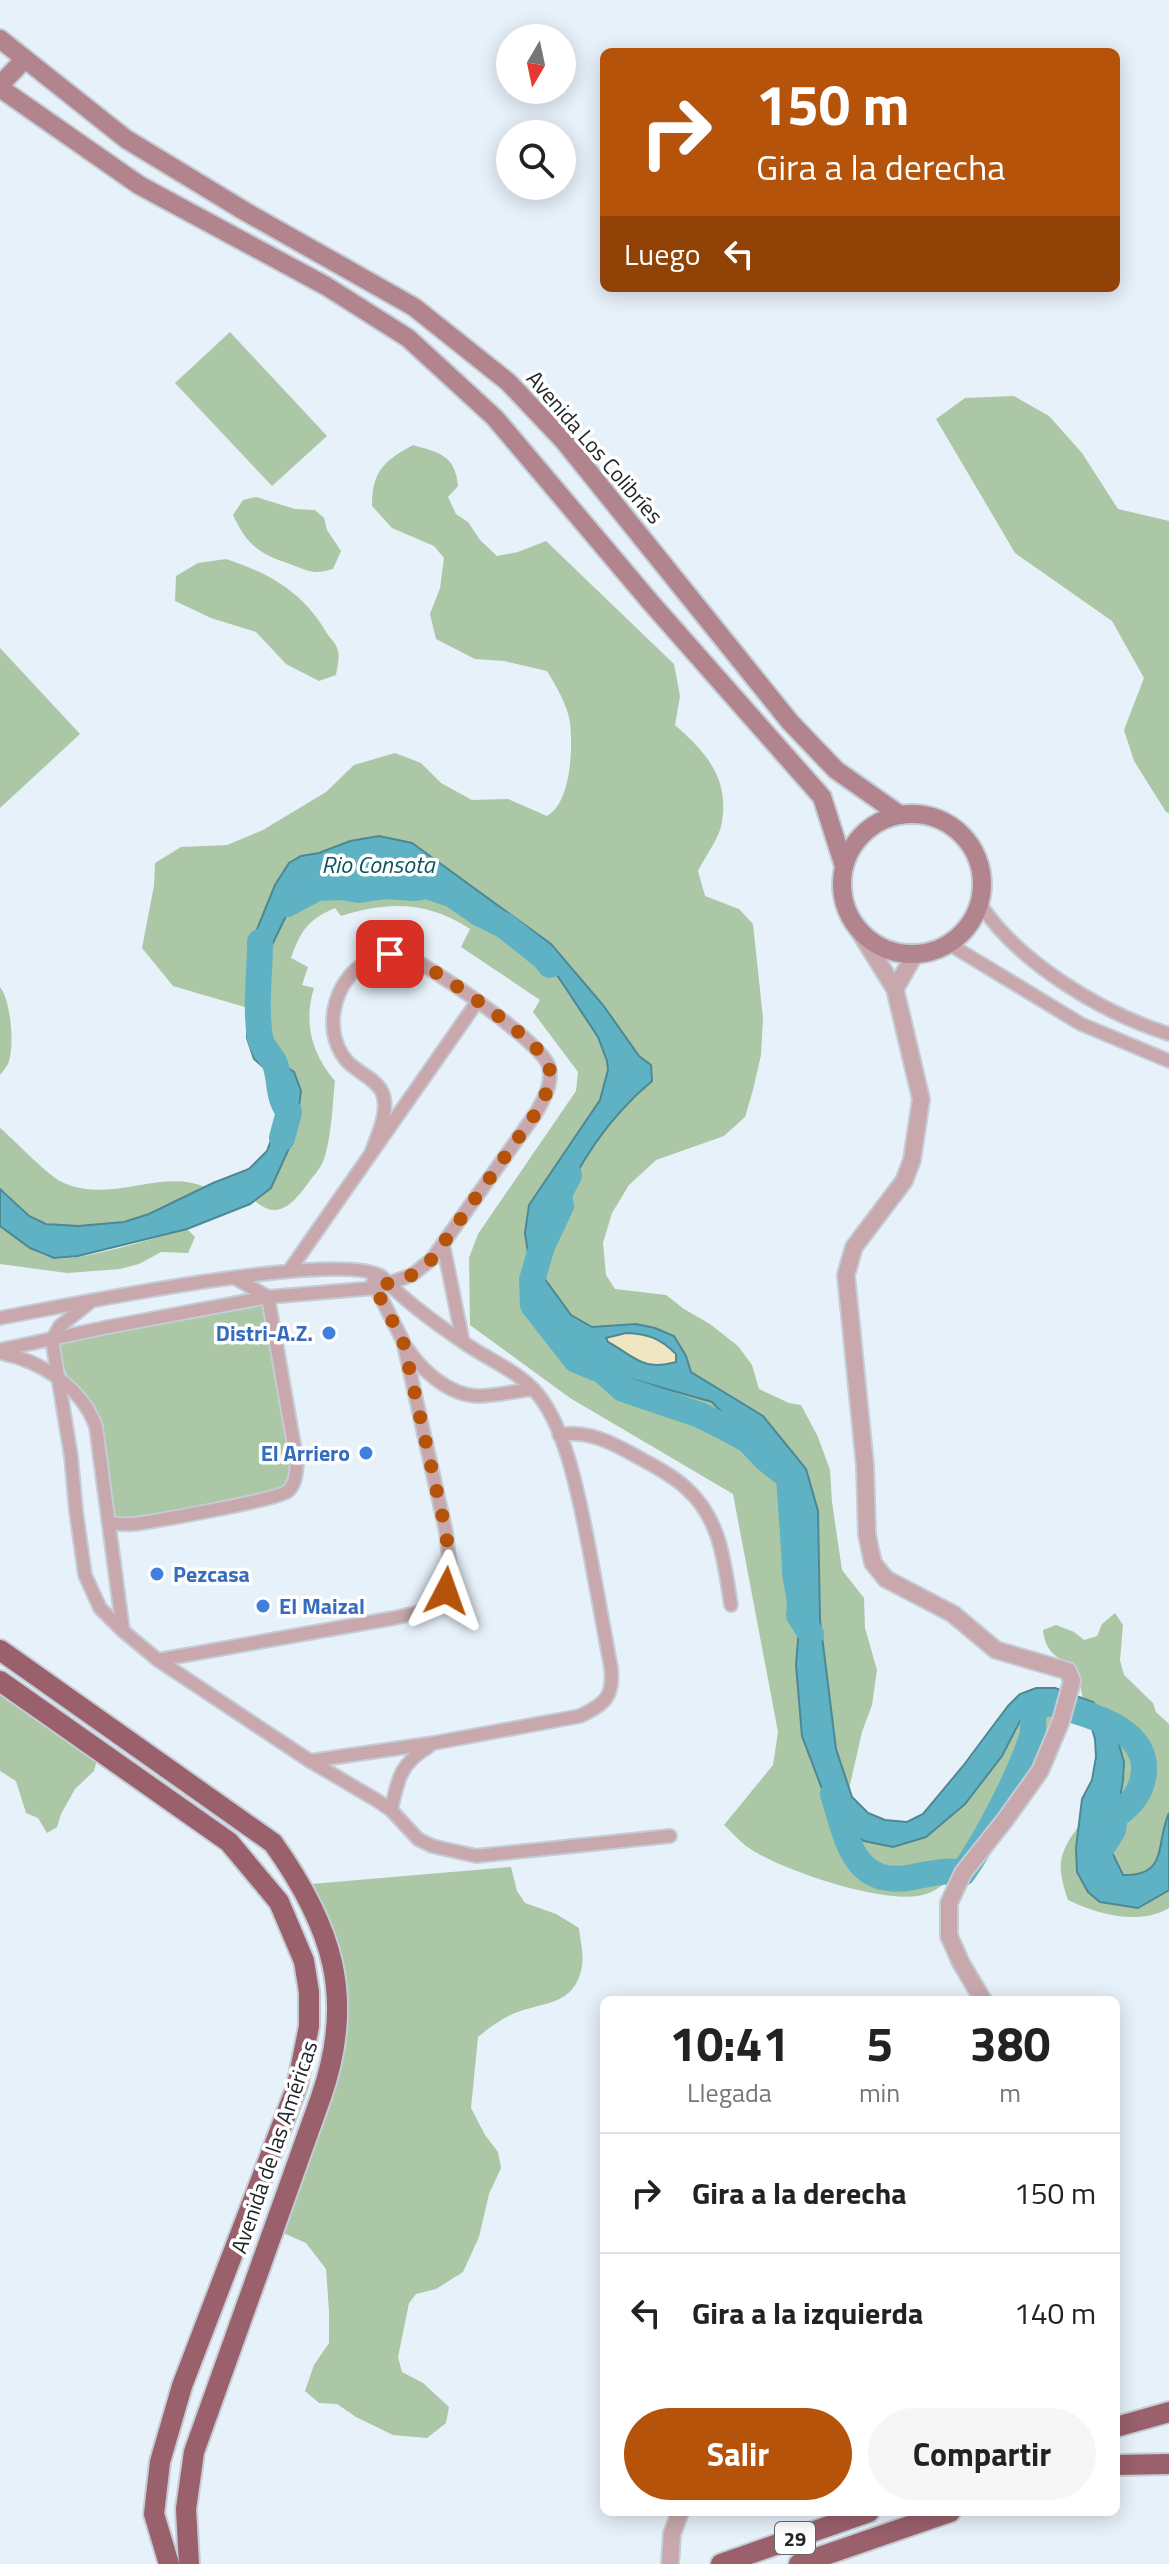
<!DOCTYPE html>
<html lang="es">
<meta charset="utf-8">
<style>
:root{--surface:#fff;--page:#f6f6f6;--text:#222;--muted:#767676;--line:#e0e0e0;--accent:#b45309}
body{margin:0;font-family:"Titillium Web",sans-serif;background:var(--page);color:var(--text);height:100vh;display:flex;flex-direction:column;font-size:30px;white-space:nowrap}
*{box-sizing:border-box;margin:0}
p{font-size:26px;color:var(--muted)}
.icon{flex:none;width:44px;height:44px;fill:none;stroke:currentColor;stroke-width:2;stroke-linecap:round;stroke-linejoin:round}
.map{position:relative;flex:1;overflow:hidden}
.details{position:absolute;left:600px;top:1996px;width:520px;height:520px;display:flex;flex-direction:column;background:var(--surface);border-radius:12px;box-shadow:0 4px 20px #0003}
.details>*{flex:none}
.banner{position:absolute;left:600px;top:48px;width:520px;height:244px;border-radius:12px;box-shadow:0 4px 20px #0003;background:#b45309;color:#fff;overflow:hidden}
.needle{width:52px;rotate:189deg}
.controls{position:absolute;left:496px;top:24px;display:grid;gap:16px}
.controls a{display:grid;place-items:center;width:80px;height:80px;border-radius:50%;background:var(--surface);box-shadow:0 4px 20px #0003;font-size:40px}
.pin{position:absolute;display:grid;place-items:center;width:68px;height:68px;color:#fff;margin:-34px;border-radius:16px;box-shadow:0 4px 12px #0006}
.me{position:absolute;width:88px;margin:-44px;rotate:4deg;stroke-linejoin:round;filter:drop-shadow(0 0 6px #0008)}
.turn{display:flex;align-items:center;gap:28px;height:168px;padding:0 24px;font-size:36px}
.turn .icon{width:104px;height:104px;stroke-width:2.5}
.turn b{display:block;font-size:56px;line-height:68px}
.then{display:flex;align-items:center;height:76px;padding:0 24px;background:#0003;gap:16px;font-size:30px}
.eta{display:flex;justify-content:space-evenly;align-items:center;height:136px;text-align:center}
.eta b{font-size:48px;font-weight:700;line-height:56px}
.primary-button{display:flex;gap:16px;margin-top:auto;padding:16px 24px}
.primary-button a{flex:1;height:92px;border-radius:48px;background:var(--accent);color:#fff;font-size:32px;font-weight:700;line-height:92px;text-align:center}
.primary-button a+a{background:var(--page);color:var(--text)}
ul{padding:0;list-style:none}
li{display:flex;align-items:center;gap:24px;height:120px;padding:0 24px;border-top:2px solid var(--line)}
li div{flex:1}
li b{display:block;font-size:30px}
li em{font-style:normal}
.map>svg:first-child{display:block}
.green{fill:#abc7a5}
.sand{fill:#f0e6c1}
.water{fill:#5fb2c3;stroke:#4d8895;stroke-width:2;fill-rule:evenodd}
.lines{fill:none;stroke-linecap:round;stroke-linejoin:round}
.river{stroke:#5fb2c3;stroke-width:26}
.minor-casing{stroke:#c4ccd4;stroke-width:16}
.tertiary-casing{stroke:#c4ccd4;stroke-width:20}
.secondary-casing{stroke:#c4ccd4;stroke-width:22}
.trunk-casing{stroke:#c4ccd4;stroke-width:24}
.minor{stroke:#c8a8ad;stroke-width:12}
.tertiary{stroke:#c8a8ad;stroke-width:16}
.secondary{stroke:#b2848d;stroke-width:18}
.trunk{stroke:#9a606c;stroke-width:20}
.route{stroke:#b45309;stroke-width:14;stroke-dasharray:0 25.2}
.shop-dot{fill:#3f7fe0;stroke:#fff;stroke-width:3}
.labels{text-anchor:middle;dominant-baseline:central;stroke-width:7;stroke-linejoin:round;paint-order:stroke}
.shield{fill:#fff;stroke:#646769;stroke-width:2}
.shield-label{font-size:20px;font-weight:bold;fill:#222629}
.street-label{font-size:22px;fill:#222629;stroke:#fff}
.shop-label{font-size:22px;font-weight:bold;fill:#366cbe;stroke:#fff;text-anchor:end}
.water-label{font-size:24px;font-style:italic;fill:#0b5561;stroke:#fff}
</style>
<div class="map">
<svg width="1169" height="2564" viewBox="0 0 1169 2564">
<rect width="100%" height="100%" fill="#e7f1fa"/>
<g class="green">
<path d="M230 332 327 436 272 486 175 383Z"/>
<path d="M1014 396 1049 416 1082 453 1118 509 1169 521V813L1166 812 1134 761 1124 730 1144 678 1112 621 1015 553 936 419 965 398Z"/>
<path d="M413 445C440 453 455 455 458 486L448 497 456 514 468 522 480 540 497 556 518 552 546 541 674 664 680 696 675 725C707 753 731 780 721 827 717 841 705 857 698 871L705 896 739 909 753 924 763 1018 761 1055 753 1090 745 1117 724 1136 656 1160 629 1185 612 1213 603 1243 606 1275 615 1289 666 1295 684 1309 710 1324 738 1346 752 1365 759 1389 789 1403 801 1405 818 1437 830 1470 832 1502 842 1570 864 1598 865 1628 877 1670 872 1705 862 1732 849 1789 836 1750 820 1620 818 1511 763 1416 691 1372 686 1356 636 1324 592 1327 571 1315 542 1275C546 1256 549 1237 556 1219 575 1166 609 1117 652 1081L650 1065 639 1056 603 1005 551 944 412 843 350 841 319 853 301 856 275 885 251 944 248 1008 173 986 142 948 154 886 155 863 181 847 227 845 263 830 326 792 354 765 395 753 421 763 441 783 472 800 508 799 547 816C571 803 573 748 570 723 568 706 556 686 547 671L504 661 475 659 436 639 430 614 440 588 444 558 434 546 392 528 372 506C372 471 384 461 413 445Z"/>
<path d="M256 497 295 509 315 510 324 518 327 530 341 551 333 569C312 575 309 571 290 564 259 554 247 545 233 515L243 500Z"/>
<path d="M226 559C271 574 303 592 328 635 331 639 337 645 338 651 340 657 337 668 336 675L319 681 286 664 256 632 211 618 175 601 176 576 198 563Z"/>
<path d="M0 648 80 734 0 808Z"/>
<path d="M427 886 460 899 523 939 550 965 565 987 598 1037 607 1061 608 1070 600 1100 529 1205 525 1233 532 1280 546 1321 559 1339 589 1358 603 1371 712 1402 784 1481 790 1500 803 1578 796 1665 802 1736 831 1810 926 1837 965 1804 1002 1756 1019 1721 1047 1702 1059 1703 1040 1771 963 1873C948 1878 940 1890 926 1894 889 1907 777 1869 746 1846 738 1840 731 1831 724 1825L773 1765 778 1732 733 1494 570 1398 470 1325 469 1258 478 1234 576 1091 578 1072 533 1012 540 1000 461 947 470 929C427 901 389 901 341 916L335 908C307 920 301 931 291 958L308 967 302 985 314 988C303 1023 312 1054 335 1081 332 1107 332 1137 323 1162 320 1169 313 1176 309 1182 294 1202 279 1222 255 1201L271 1188 294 1072 267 1055 260 1038 257 976 287 914 317 888 342 887 391 893Z"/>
<path d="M0 987C11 1000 15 1048 8 1064 6 1068 3 1071 0 1075Z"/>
<path d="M0 1128C17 1142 48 1177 66 1184 114 1203 161 1168 205 1187 187 1196 168 1207 149 1214 120 1226 61 1232 33 1218 21 1211 10 1199 0 1189Z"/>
<path d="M0 1226C16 1238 33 1254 53 1258 77 1263 160 1236 187 1229L195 1237 188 1253 161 1252 139 1264 120 1269 67 1273 0 1264Z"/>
<path d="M268 1297 297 1462 285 1493 109 1523 96 1427 73 1389 52 1340Z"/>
<path d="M1115 1613 1123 1625 1120 1660 1124 1675 1153 1703 1156 1712 1169 1724V1813C1155 1844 1169 1876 1123 1875 1097 1833 1131 1801 1123 1759 1120 1744 1113 1733 1104 1720 1098 1710 1095 1703 1083 1699L1077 1671C1059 1656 1046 1656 1043 1630L1056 1625 1074 1632 1084 1640 1097 1636 1102 1624Z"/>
<path d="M0 1681 99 1752 94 1771 75 1789 61 1814 57 1827 47 1833 38 1818 26 1813 16 1781 0 1771Z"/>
<path d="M1078 1827 1077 1872 1138 1908 1169 1890V1908C1139 1926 1097 1914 1068 1900 1057 1866 1057 1856 1078 1827Z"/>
<path d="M511 1867 517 1891 525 1903 556 1914 579 1928C580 1939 584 1954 582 1966 575 2006 545 2001 515 2013 501 2019 490 2027 478 2037L471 2108 485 2135 498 2152 501 2168 489 2194 479 2237 463 2272 436 2289 416 2294 409 2303 398 2357 402 2372 423 2383 449 2407 446 2423 427 2438 393 2435 356 2417 337 2404 319 2403 305 2391 314 2365 329 2343V2311L326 2269 306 2243 272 2228 338 2005 300 1885Z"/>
</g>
<path class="sand" d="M626 1333C648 1334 660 1338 676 1354V1362C641 1371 637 1358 608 1342L606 1337Z"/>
<path class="water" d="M379 836 412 843 551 944 603 1005 639 1056 651 1065 652 1081C609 1117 575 1166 556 1219 549 1237 546 1256 542 1275L571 1315 592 1327 636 1324 655 1328 674 1336 686 1356 691 1372 763 1416 806 1469 818 1511 820 1620 836 1749 852 1797 868 1813 885 1820 907 1822 923 1814 963 1766 1008 1706 1020 1694 1036 1688H1055L1093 1702 1110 1723 1118 1741 1124 1762 1123 1781 1111 1850 1123 1875C1169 1876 1155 1844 1169 1813V1890L1138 1908 1100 1902 1088 1892 1077 1872 1076 1848 1082 1799 1092 1780 1096 1757 1095 1739 1089 1719 1059 1703 1047 1702 1020 1721 1002 1756 965 1804 926 1837 893 1847 864 1841 844 1828 830 1810 802 1736 796 1665 803 1578 790 1500 784 1481 766 1459 712 1402 603 1371 589 1358 559 1339 546 1321 532 1280 525 1233 529 1205 600 1100 608 1070 607 1061 598 1037 565 987 550 965 523 939 460 899 427 886 391 893 342 887 318 888 287 914 257 976 260 1038 267 1055 294 1072 301 1091 295 1135 271 1188 250 1204 187 1229 78 1256 54 1258 30 1248 0 1226V1189L29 1216 46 1224 78 1226 124 1222 149 1214 213 1183 249 1169 267 1151 284 1105 279 1088 270 1073 254 1059 247 1038 251 944 275 885 289 863 301 856 319 853 350 841ZM626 1333C648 1334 660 1338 676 1354V1362C642 1371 637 1358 608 1342L606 1338Z"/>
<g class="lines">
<g class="river">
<path d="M287 904 317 888 342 887 359 890 386 886 415 888 427 886 453 895 479 913 505 926 545 958 550 965"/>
<path d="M260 942C260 973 255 1005 260 1037 262 1049 271 1054 275 1064 281 1080 277 1097 289 1112L282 1138"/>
<path d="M569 1175 559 1195 561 1206 542 1246 532 1280 533 1305 576 1360 603 1371 623 1389 700 1415 726 1428 748 1440 766 1459 789 1477C791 1509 794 1540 795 1571 796 1587 802 1598 799 1615L811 1634"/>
<path d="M833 1794C847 1839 853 1889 913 1877 930 1874 946 1869 963 1873 987 1838 1019 1777 1032 1737 1034 1729 1033 1720 1033 1711L1047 1702C1081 1714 1147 1724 1144 1772 1142 1792 1132 1804 1115 1816L1113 1830 1097 1855"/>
</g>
<defs>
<g id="minor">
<path d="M980 904C1019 963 1102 1013 1169 1034"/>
<path d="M949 944 1081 1024 1169 1061"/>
<path d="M443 1244 463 1342"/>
<path d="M289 1271 477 1002"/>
<path d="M235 1278 268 1297"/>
<path d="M89 1303 60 1326 52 1340 71 1456 76 1511 85 1575 100 1608 123 1631 158 1660 310 1761 378 1801 391 1810 418 1839 432 1846 476 1856 670 1836"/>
<path d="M0 1318C59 1307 343 1248 382 1277 405 1301 435 1323 463 1342 485 1358 514 1369 533 1389 566 1422 580 1503 589 1548 596 1588 604 1628 611 1668 614 1697 605 1704 580 1716L434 1743 310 1761"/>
<path d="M407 1348C421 1370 449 1395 477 1396 496 1396 515 1391 533 1389"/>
<path d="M0 1350 108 1327 268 1297 375 1288 412 1275 432 1259 536 1113C544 1099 553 1083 549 1067 544 1044 430 965 405 956 396 953 385 955 375 958 337 971 319 1027 346 1060 356 1072 375 1078 382 1092 390 1110 378 1134 372 1151"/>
<path d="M1 1353C41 1361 82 1387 96 1427L123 1631"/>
<path d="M559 1435C587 1430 611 1442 634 1455 652 1465 671 1474 686 1488 721 1519 724 1562 731 1605"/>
<path d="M109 1523C117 1524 125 1525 134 1524 156 1521 277 1500 288 1491 296 1484 296 1472 297 1462L268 1297"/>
<path d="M158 1660 394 1618 433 1609 441 1601 451 1578 450 1567 446 1532 403 1341 373 1282"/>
<path d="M391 1810C398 1779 400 1764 428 1747"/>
</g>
<g id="tertiary">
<path d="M854 923 895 989 921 1099 912 1160 904 1181 854 1247 846 1275 865 1466 867 1535 873 1563 886 1579 953 1614 996 1650 1068 1671 1072 1681 1061 1721 1040 1771 1005 1820 963 1873 949 1903V1936L961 1963 983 2000"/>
<path d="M895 989 915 954"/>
<path d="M670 2564 672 2534 680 2512"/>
</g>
<g id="secondary">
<path d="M0 39 126 139 246 212 414 307 508 382 564 441 790 722 836 770 900 815"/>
<path d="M0 85 24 60"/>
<path d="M0 88 139 185 326 286 408 338 495 418 652 604 822 797 844 866"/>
<circle cx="912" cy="884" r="70"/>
</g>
<g id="trunk">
<path d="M0 1650 273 1843C332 1926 356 1997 321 2097L194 2452 186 2509 189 2564"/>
<path d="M0 1681 229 1842 279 1902 304 1961 309 1992V2026L297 2086 182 2386 160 2462 154 2514 169 2564"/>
<path d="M1116 2427 1169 2412"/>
<path d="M1116 2465 1169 2464"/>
<path d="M721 2564 869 2512"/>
<path d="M799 2564 950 2512"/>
</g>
</defs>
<use href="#minor" class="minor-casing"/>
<use href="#tertiary" class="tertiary-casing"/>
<use href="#secondary" class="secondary-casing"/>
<use href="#trunk" class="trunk-casing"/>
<use href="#minor" class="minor"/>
<use href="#tertiary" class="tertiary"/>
<use href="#secondary" class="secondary"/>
<use href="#trunk" class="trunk"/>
</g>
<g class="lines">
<path class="route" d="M390 954C403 956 414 959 425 966 448 979 544 1044 549 1066 553 1083 544 1099 536 1113L432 1259 412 1275 375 1288 403 1341 446 1532 451 1578 446 1591"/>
</g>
<g class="shop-dot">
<circle cx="329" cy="1333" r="8"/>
<circle cx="366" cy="1453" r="8"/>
<circle cx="157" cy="1574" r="8"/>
<circle cx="263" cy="1606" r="8"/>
</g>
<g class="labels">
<rect class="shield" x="775" y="2522" width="40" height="32" rx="6"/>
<g class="shield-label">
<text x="795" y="2538">29</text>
</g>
<g class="street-label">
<text transform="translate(595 447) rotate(49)">Avenida Los Colibríes</text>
<text transform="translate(274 2147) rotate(-71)">Avenida de las Américas</text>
</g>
<g class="shop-label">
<text x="313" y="1333">Distri-A.Z.</text>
<text x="350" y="1453">El Arriero</text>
<text x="173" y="1574" text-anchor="start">Pezcasa</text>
<text x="279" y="1606" text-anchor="start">El Maizal</text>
</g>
<g class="water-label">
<text x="378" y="864">Rio Consota</text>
</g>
</g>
</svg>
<div class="controls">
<a><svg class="needle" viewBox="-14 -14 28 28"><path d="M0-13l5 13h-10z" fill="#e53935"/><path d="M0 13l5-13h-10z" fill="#767676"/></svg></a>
<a><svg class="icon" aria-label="search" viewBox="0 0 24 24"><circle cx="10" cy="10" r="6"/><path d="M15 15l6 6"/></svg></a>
</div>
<div class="pin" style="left:390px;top:954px;background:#d93025"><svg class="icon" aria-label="arrive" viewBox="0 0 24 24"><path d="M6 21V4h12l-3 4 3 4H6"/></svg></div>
<svg class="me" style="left:446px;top:1591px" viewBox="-20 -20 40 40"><path d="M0-17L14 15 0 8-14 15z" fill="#b45309" stroke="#fff" stroke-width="4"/></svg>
<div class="banner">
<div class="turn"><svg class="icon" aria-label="right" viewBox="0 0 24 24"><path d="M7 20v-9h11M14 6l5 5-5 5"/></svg><div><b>150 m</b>Gira a la derecha</div></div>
<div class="then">Luego<svg class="icon" aria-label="left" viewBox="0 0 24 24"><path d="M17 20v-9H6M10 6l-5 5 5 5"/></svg></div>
</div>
<section class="details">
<div class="eta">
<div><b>10:41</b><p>Llegada</p></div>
<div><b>5</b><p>min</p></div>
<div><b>380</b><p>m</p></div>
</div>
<ul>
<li><svg class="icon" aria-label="right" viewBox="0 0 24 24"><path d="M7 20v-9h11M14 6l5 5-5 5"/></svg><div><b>Gira a la derecha</b></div><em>150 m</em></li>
<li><svg class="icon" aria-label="left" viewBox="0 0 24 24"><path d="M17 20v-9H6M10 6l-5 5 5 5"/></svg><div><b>Gira a la izquierda</b></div><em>140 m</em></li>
</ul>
<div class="primary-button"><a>Salir</a><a>Compartir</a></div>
</section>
</div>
